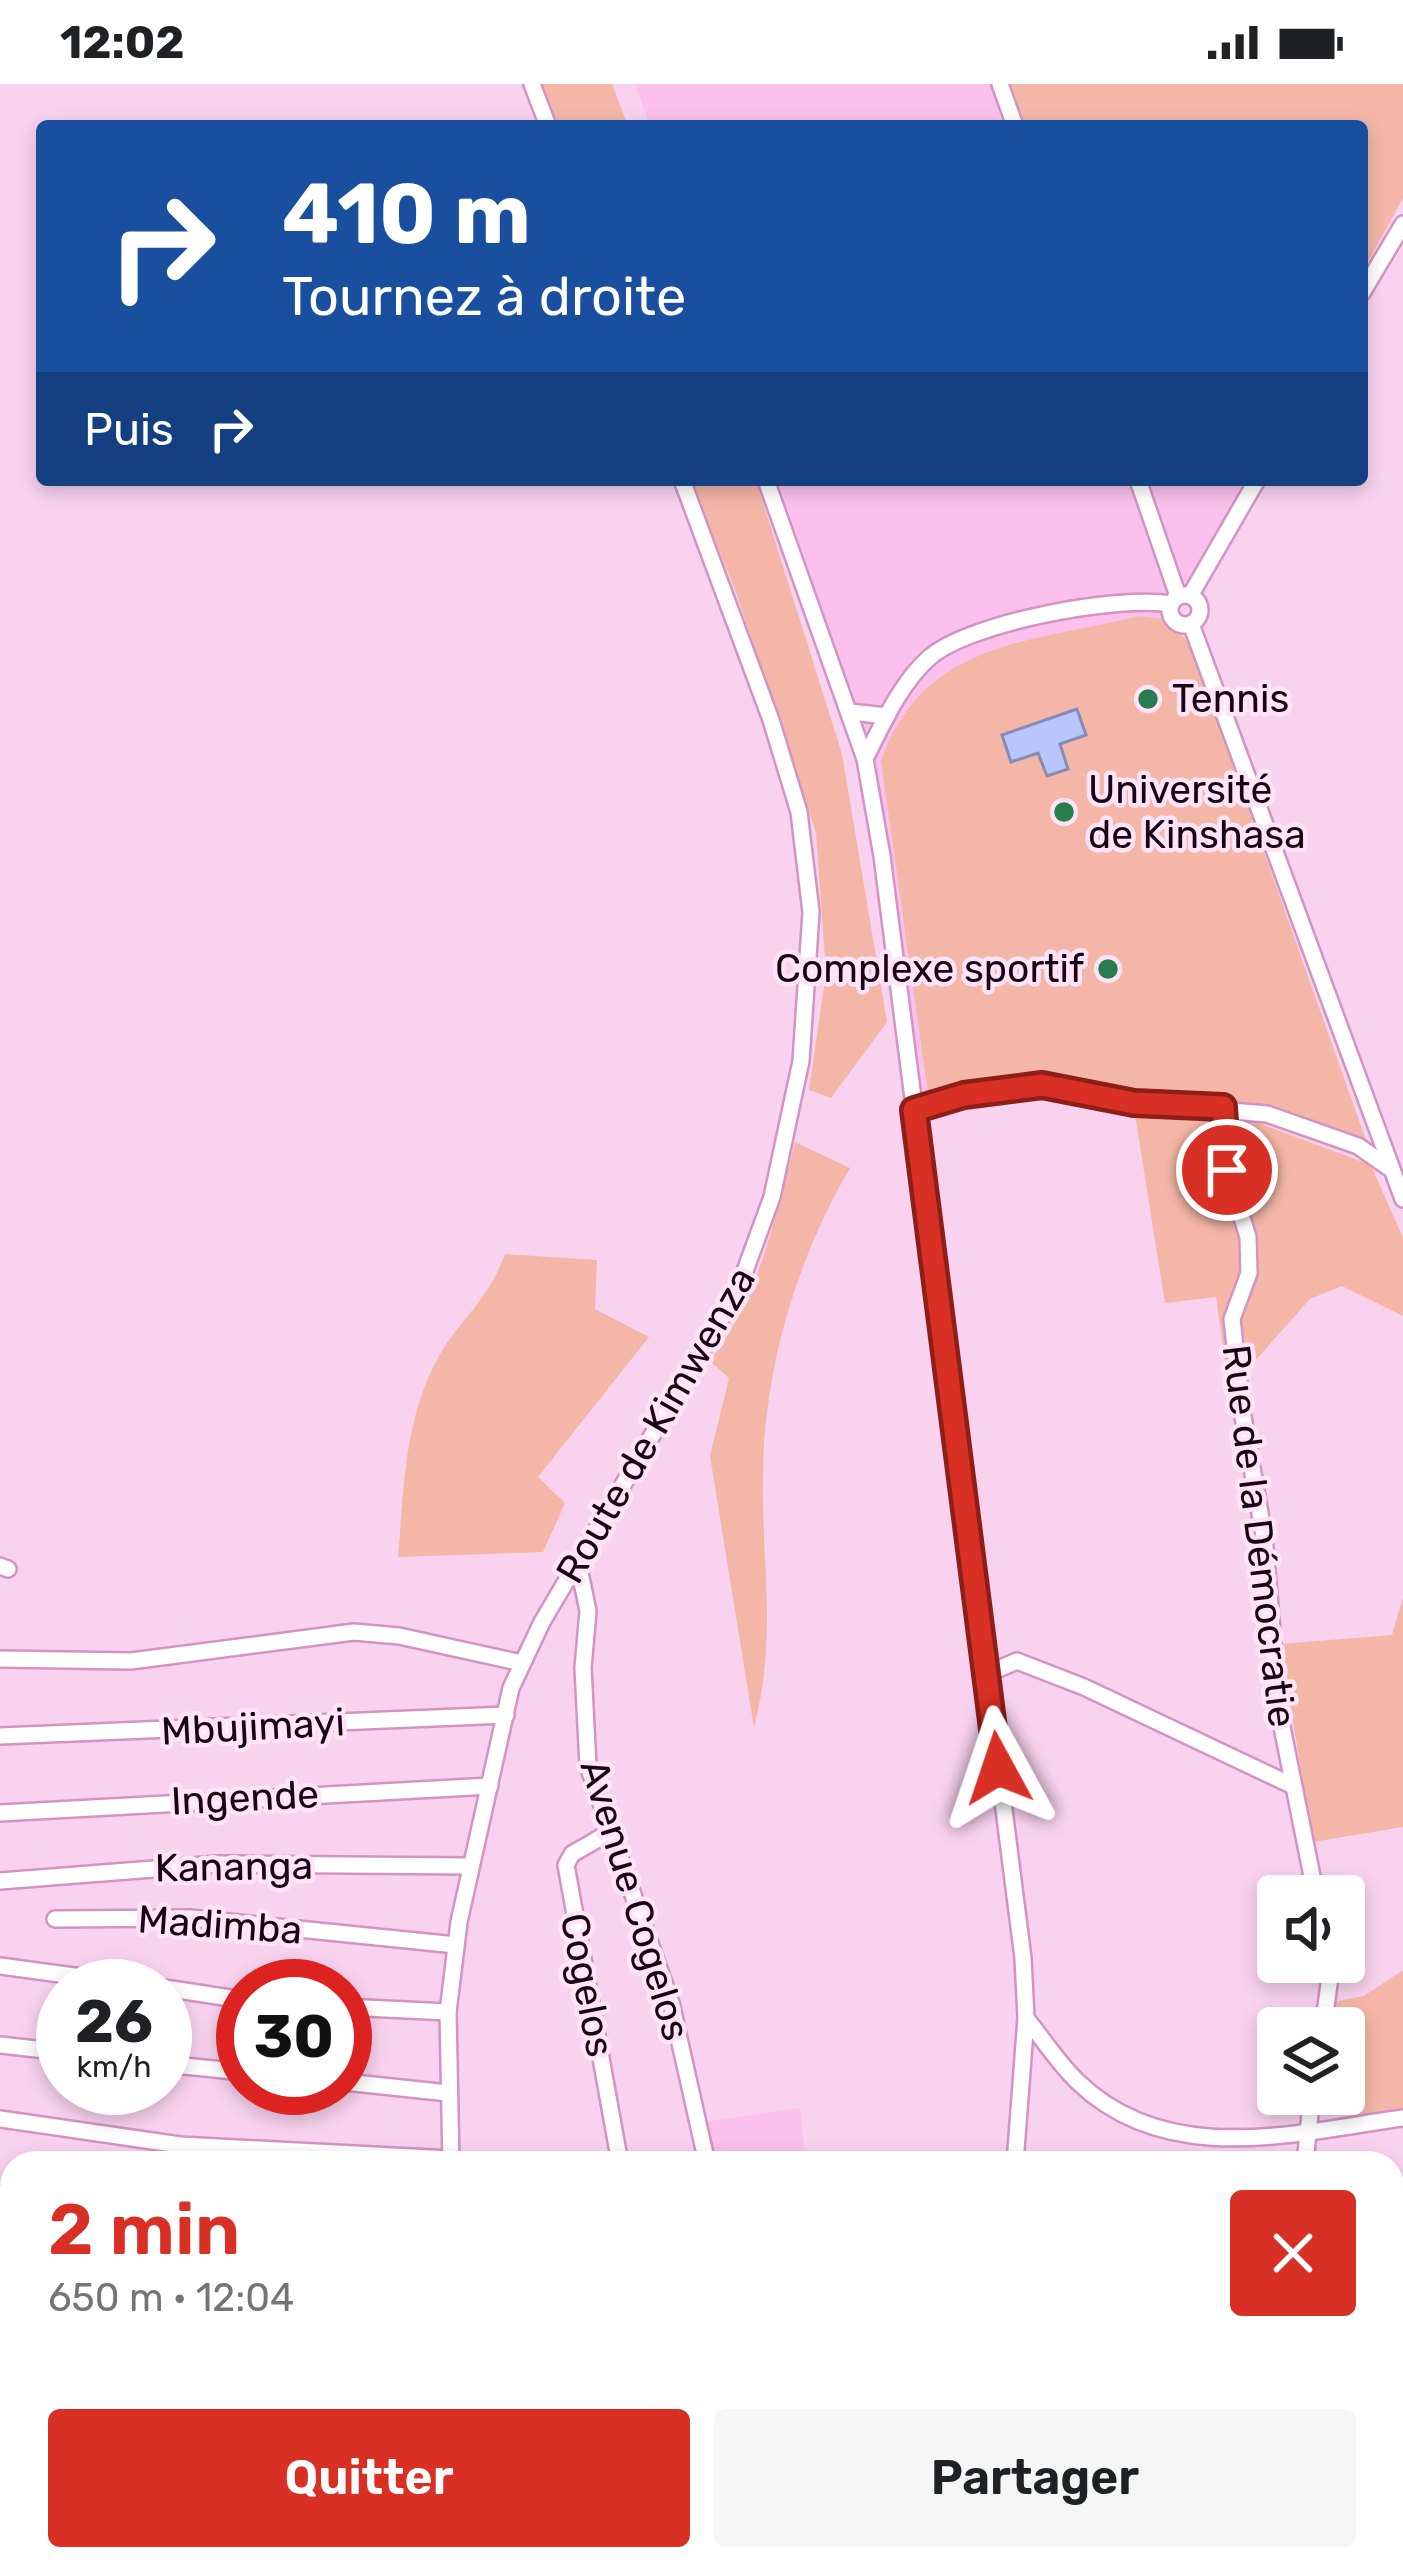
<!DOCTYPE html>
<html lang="fr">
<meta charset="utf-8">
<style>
:root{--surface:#fff;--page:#f6f6f6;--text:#202124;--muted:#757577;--accent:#d93025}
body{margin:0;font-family:Rubik,sans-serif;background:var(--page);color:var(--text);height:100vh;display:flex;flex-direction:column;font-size:45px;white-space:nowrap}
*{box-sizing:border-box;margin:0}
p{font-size:39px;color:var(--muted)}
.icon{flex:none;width:66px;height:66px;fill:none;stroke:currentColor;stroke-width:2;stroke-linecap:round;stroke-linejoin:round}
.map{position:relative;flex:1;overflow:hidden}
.side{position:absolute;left:0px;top:2067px;width:1404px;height:420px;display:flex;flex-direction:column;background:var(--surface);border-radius:36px 36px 0 0;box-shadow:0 6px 18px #0003}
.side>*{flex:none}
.top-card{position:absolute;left:36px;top:36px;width:1332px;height:366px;border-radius:12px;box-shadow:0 6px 18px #0003;background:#1a4fa0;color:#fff;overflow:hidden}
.buttons{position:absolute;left:1257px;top:1791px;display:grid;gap:24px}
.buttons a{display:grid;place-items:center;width:108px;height:108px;border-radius:12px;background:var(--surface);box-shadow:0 6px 18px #0003;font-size:60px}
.speed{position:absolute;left:36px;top:1875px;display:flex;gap:24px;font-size:60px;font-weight:700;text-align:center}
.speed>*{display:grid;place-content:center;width:156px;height:156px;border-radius:50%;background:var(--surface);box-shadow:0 6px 18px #0003;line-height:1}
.speed small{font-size:30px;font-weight:400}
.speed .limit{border:18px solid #d22;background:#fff;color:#111}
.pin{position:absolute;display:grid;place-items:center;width:102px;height:102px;color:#fff;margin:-51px;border:6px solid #fff;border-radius:50%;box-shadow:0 3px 12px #0007}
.me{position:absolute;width:132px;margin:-66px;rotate:355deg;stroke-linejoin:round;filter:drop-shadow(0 0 9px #0008)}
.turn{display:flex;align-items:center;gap:42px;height:252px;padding:0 48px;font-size:54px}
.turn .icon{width:156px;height:156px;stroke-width:2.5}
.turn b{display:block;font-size:84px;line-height:102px}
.then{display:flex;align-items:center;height:114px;padding:0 48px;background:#0003;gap:24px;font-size:45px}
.round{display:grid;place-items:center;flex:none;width:126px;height:126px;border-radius:12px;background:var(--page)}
.summary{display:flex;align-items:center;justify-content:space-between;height:204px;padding:0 48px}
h1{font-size:72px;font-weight:600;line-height:90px;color:var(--accent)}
.button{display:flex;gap:24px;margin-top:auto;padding:24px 48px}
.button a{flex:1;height:138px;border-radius:12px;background:var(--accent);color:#fff;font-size:48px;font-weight:600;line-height:138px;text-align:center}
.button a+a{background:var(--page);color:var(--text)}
.status{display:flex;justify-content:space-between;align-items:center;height:84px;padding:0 60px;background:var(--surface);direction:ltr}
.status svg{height:33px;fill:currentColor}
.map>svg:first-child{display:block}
.built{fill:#fbc1ec}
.green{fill:#f4b7a7}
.water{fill:#b9c5fd;stroke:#898bb7;stroke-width:3}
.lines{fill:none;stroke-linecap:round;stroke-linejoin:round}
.minor-casing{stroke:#d394c4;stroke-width:20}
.minor{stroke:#fff;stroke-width:15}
.route-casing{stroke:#8d1f18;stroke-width:30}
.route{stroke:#d93025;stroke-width:21}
.poi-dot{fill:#297c4e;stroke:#ffe4f7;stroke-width:4.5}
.labels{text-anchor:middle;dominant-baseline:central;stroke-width:9;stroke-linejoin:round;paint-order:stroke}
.poi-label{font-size:39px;fill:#190515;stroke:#ffe4f7;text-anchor:start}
.street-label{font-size:39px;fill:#190515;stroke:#ffe4f7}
</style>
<div class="status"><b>12:02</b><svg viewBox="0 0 49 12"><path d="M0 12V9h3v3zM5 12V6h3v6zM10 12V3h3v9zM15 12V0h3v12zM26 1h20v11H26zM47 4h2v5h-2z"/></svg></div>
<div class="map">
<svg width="1403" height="2487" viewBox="0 0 1403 2487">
<rect width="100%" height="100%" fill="#f9d2ef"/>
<g class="built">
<path d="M635 0H1403V114L1362 189V42H650Z"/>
<path d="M775 396H1251L1200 493 1180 503 1168 521 1167 535 1190 560 1209 610 1367 1059 1296 1031 1234 1017 1135 1012 1052 996 917 1020 850 611Z"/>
<path d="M800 2024 806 2079H711L703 2038Z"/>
</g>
<g class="green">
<path d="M537 0H612L628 42H553Z"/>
<path d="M1010 0H1403V114L1362 189V42H1025Z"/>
<path d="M690 396H756L842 670 887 938 831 1014 809 1006 826 889 816 749 735 506Z"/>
<path d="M1139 532 1167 535 1190 560 1367 1059 1296 1031 1234 1017 1135 1012 1052 996 929 1016 881 677C924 556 1030 559 1139 532Z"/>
<path d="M1135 1031 1256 1038 1371 1081 1403 1154V1232L1342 1202 1310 1215 1229 1306 1216 1213 1165 1219Z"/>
<path d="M795 1058 850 1084C797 1174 764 1285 763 1389 761 1483 778 1548 754 1644L710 1372 729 1294 710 1277C760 1212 774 1136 795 1058Z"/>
<path d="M505 1170 597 1176 595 1225 649 1253 538 1393 565 1419 543 1468 398 1473C404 1404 404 1335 439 1272 462 1232 487 1219 505 1170Z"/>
<path d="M1403 1513V1743L1313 1758 1280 1560 1392 1551Z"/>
<path d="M1403 1886V2025L1350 2033 1344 1944H1323L1328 1919 1364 1912Z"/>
</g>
<path class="water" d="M1077 625 1086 651 1060 660 1068 685 1047 692 1038 669 1011 678 1002 651Z"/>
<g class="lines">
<defs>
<g id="minor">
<path d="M532 0 548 42"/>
<path d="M1000 0 1015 42"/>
<path d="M1362 209 1403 140"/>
<path d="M766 396 865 675 882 772 1023 1874 1026 1934 1015 2079"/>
<path d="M1138 396 1178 512"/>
<circle cx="1185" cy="526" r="15"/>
<path d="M1190 512 1257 396"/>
<path d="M1191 540 1403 1115"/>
<path d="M850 628 887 632"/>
<path d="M865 675C882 641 901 598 930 573 971 538 1119 511 1171 520"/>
<path d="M1223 1023 1227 1086 1248 1153 1249 1189 1232 1235 1242 1327 1264 1452 1279 1628 1316 1812"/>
<path d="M914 1026 964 1011 1047 1001 1134 1019 1267 1030 1358 1062 1388 1083"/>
<path d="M578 1479 588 1527 583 1584 588 1682 671 1919 707 2079"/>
<path d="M0 1482 8 1485"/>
<path d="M0 1575 131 1577 354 1548 399 1552 522 1579"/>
<path d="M989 1589 1017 1577 1084 1603 1291 1701"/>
<path d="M0 1652 506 1631"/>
<path d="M0 1729 490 1702"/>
<path d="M612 1747 572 1770 566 1781 620 2079"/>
<path d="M0 1797 217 1780 469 1782"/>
<path d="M55 1835 190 1834 456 1861"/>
<path d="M0 1882 148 1902"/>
<path d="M165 1904 243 1916"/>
<path d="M345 1923 448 1928"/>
<path d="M1026 1934C1043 1955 1059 1980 1078 1998 1167 2084 1295 2049 1403 2034"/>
<path d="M1323 1944 1332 1878"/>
<path d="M0 1961 63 1968"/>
<path d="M165 1980 243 1988"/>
<path d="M345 1998 448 2009"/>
<path d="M0 2035 180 2061 451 2075"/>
<path d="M451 2079 448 1928 459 1838 511 1604 542 1538 738 1206 772 1113 801 977 811 828 799 728 771 636 682 396"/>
<path d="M1305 2079 1312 2010"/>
<path d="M0 2110 12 2112"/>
<path d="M0 2179 12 2181"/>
<path d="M0 2244 12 2245"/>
<path d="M0 2319 12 2321"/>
<path d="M1392 2320 1403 2287"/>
<path d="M778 2475 779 2487"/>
<path d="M108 2487 109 2478"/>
<path d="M411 2487 412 2475"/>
<path d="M613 2487V2475"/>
<path d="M984 2487 985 2475"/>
<path d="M1161 2487 1166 2475"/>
<path d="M1330 2487 1334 2475"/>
</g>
</defs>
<use href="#minor" class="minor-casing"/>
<use href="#minor" class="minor"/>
</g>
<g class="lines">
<defs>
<path id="route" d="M998 1684 914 1026 964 1011 1042 1001 1134 1019 1223 1023 1227 1086"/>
</defs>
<use href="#route" class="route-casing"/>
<use href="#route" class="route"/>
</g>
<g class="poi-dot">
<circle cx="1148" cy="615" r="12"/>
<circle cx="1064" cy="728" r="12"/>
<circle cx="1108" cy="885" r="12"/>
</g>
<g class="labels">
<g class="poi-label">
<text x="1172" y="615">Tennis</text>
<text x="1088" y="706">Université<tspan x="1088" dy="45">de Kinshasa</tspan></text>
<text x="1084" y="885" text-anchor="end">Complexe sportif</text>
</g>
<g class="street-label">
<text transform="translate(656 1341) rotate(-60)">Route de Kimwenza</text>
<text transform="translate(1259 1452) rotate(83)">Rue de la Démocratie</text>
<text transform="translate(253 1643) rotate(-3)">Mbujimayi</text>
<text transform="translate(245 1714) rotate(-3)">Ingende</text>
<text transform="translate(234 1783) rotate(-1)">Kananga</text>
<text transform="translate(635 1816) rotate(73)">Avenue Cogelos</text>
<text transform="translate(220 1841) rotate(4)">Madimba</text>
<text transform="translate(587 1901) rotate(79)">Cogelos</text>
</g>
</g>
</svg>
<div class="buttons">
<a><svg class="icon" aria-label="sound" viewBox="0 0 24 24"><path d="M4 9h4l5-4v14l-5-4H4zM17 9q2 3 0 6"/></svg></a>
<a><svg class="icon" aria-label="layers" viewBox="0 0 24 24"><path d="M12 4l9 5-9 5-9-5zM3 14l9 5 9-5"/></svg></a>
</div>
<div class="speed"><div>26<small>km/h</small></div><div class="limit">30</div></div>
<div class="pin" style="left:1227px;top:1086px;background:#d93025"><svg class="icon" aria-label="arrive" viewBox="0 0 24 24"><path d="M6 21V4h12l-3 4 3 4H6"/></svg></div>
<svg class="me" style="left:998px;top:1684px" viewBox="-20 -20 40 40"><path d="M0-17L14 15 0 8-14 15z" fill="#d93025" stroke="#fff" stroke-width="4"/></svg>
<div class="top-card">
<div class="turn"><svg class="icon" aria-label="right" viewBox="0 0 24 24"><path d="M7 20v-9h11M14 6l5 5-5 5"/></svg><div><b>410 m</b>Tournez à droite</div></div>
<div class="then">Puis<svg class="icon" aria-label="right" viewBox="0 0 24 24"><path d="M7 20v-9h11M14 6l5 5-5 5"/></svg></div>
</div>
<section class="side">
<div class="summary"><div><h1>2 min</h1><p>650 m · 12:04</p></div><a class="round" style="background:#d93025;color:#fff"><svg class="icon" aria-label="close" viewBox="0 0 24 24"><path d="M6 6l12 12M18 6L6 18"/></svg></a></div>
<div class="button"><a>Quitter</a><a>Partager</a></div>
</section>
</div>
